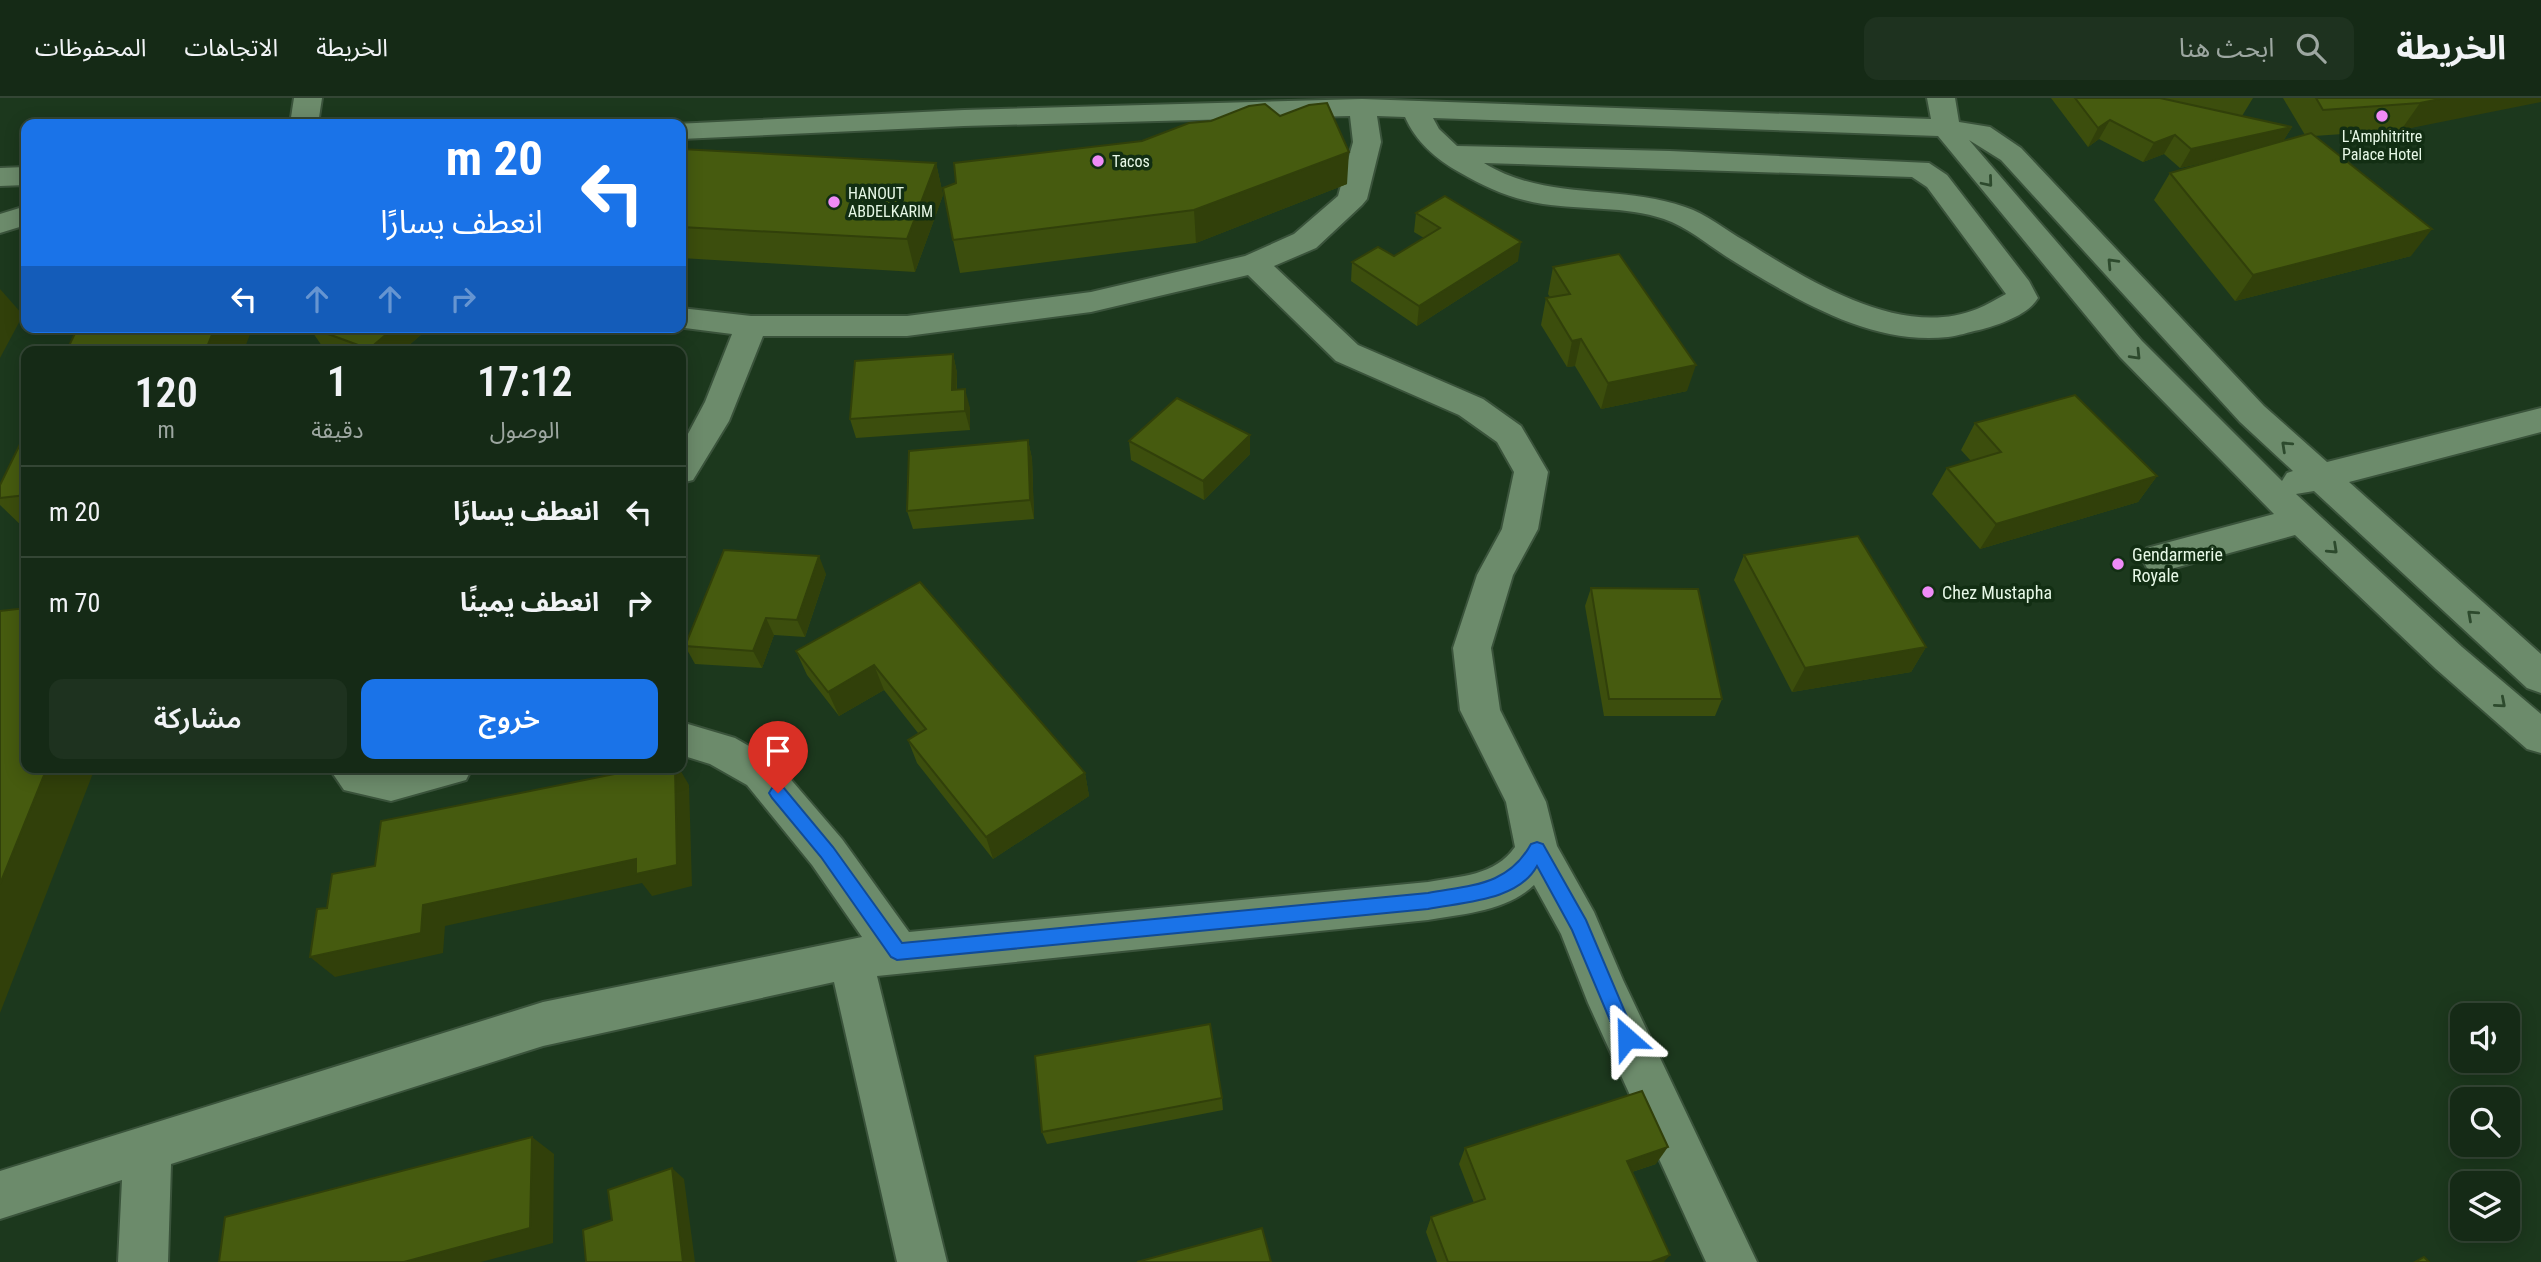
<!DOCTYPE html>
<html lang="ar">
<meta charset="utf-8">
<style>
:root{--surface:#152a16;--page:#1e321f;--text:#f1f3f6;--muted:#9da7a1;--line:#344635;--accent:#1a73e8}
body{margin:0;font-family:"Roboto Condensed","Noto Sans Arabic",sans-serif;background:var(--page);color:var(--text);direction:rtl;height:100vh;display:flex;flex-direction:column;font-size:26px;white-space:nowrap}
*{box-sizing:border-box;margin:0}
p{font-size:23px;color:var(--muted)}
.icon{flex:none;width:38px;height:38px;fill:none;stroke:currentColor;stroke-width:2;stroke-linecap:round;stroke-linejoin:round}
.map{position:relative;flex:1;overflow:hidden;direction:ltr}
.panel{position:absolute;left:21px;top:248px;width:665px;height:427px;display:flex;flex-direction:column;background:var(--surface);border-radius:14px;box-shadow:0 4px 18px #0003,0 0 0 2px var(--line);direction:rtl}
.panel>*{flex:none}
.banner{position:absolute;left:21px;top:21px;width:665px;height:214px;border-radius:14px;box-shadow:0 4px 18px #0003,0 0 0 2px var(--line);direction:rtl;background:#1a73e8;color:#fff;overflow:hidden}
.fabs{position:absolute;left:2450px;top:905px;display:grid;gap:14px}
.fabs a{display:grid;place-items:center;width:70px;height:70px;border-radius:14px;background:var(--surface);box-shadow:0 4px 18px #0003,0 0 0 2px var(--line);font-size:35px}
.pin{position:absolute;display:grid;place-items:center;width:60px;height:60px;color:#fff;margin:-72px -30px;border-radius:50% 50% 50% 0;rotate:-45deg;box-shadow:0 0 7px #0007}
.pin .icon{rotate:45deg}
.me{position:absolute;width:77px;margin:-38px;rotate:335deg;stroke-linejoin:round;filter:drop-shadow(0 0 5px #0008)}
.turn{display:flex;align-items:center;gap:24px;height:147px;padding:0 28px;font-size:32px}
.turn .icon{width:91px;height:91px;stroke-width:2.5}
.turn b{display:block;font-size:49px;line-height:60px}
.lanes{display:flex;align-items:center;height:66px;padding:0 28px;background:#0003;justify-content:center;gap:35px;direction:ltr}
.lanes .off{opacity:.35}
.eta{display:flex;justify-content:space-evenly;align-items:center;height:119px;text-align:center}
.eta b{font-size:42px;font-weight:600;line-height:49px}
.primary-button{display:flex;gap:14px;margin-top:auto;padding:14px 28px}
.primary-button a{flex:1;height:80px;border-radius:14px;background:var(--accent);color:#fff;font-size:28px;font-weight:600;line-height:80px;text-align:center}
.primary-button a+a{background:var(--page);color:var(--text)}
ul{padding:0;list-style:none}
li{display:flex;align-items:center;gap:21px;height:91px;padding:0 28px;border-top:2px solid var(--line)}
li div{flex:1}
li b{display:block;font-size:26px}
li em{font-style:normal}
header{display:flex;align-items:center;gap:42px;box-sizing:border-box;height:98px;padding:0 35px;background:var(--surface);border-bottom:2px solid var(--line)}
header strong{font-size:33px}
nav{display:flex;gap:38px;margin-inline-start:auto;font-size:24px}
.search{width:490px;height:63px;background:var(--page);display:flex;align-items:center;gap:18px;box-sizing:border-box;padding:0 24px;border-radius:14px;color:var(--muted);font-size:26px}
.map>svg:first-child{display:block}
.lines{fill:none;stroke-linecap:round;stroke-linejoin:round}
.minor-casing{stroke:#3a533b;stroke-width:4}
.minor{fill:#6c8b6b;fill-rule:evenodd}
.wall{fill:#3c4e0d}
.shaded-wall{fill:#31400a}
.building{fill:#465b0f;stroke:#31400a;stroke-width:2}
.oneway{stroke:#2d4a2d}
.route{fill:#1a73e8;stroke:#114b97;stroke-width:2}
.poi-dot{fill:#ef8bf7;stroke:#122e13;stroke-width:2.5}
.labels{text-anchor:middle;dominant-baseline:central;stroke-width:7;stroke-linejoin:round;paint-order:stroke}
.far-poi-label{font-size:16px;fill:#e7f8e7;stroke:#122e13;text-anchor:start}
.poi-label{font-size:18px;fill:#e7f8e7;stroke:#122e13;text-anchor:start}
</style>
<header>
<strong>الخريطة</strong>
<div class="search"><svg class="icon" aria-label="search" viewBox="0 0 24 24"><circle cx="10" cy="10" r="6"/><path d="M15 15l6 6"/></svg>ابحث هنا</div>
<nav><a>الخريطة</a><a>الاتجاهات</a><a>المحفوظات</a></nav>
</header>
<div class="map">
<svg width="2541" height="1164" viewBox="0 0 2541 1164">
<rect width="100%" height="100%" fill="#1c381d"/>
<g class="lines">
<defs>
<g id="minor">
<path d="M294 0H322L318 26H290Z"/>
<path d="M1927 0H1955L1959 24 1990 29 2021 50 2264 308 2327 364 2541 310V334L2349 384 2541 556V595L2527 590 2314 393 2296 396 2462 549 2541 616V655L2527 651 2436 571 2295 437 2160 474 2147 470 2142 460 2147 450 2274 416 2120 259 1938 38 1433 20 1439 31 1457 48 1670 53 1929 65 1947 77 2029 183 2038 200C2028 217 1998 227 1979 232 1969 234 1958 238 1948 239 1869 248 1792 199 1727 159 1707 146 1687 129 1664 121 1625 108 1583 112 1543 106 1511 101 1487 90 1459 74 1436 61 1416 44 1405 19L1377 18 1381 44 1367 101 1362 107 1316 150 1274 168 1358 247 1483 301 1521 328 1548 374 1538 431 1513 477 1491 550 1500 612 1546 704 1557 748 1594 814 1623 882 1757 1164H1706L1588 905 1561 836 1534 787C1507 813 1463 816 1428 822L877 878 947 1164H897L834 884 543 948 171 1066 168 1164H118L122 1082 0 1121V1073L543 904 862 839 812 767 747 687 710 666 681 657V624L735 640 775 663 842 741 909 834 1428 784C1460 778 1495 778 1515 749L1506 704 1460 612 1453 550 1477 477 1502 431 1514 374 1497 344 1459 317 1336 263 1248 177 1091 214 907 238H763L729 323 693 382 681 385V349L705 304 732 236 677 229H681V210L751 218H907L1091 194 1245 158 1294 136 1338 98 1353 44 1350 18 964 28 681 41V26H675L964 12 1362 1 1931 21ZM1969 42 2001 62 2240 324 2293 373 2287 375 2282 383 2142 243ZM1484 65 1912 79 1927 89 2006 196C1996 201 1987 207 1977 211 1901 242 1808 182 1745 143 1725 132 1707 116 1685 109 1619 86 1545 103 1484 65Z"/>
<path d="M26 69V87L0 88V70Z"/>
<path d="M26 108V127L0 135V116Z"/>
<path d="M329 670H472L466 682 391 703 344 692Z"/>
</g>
</defs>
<use href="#minor" class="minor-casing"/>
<use href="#minor" class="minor"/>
</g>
<g class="wall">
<path d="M2051 0H2253L2242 18 2292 29 2283 43 2305 37 2283 0H2541L2401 32 2314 38 2411 158 2235 203 2154 102 2170 75 2217 62 2180 70 2164 56 2143 64 2099 41 2088 49Z"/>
<path d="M1280 18 1347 86 1196 145 960 175 953 142 1142 43Z"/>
<path d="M681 51 936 65 943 97 915 174 681 160Z"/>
<path d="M1416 115 1518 163 1417 228 1351 183 1352 164 1394 158 1424 140 1414 134Z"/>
<path d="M1553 169 1687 293 1601 311 1575 268 1567 269 1541 227 1546 200 1550 199 1548 196Z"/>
<path d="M309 229H430L401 254H337L322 248Z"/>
<path d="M953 256 957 275V292L970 310V332L856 340 850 321Z"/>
<path d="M1975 325 2157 378 2138 404 1980 451 1932 396 1947 370 1971 363 1961 352Z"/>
<path d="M26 334V432L0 407V387Z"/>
<path d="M1250 337V356L1204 402 1131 362 1129 343Z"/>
<path d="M1028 342 1032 361 1034 421 913 431 907 413Z"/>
<path d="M1744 457 1926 549 1911 574 1792 594 1734 482Z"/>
<path d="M826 476 805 539 774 537 762 570 695 566 685 548Z"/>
<path d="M920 484 1085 675 1089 698 993 761 917 665 908 642 918 635 884 592 839 618 807 577 796 553Z"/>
<path d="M1591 490 1722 601 1715 618H1604L1585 508Z"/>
<path d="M1222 1000 1223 1012 1047 1046 1042 1034Z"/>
<path d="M1465 1050 1656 1066 1632 1074 1664 1164H1437L1426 1134 1431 1119 1474 1105 1459 1066Z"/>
</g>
<g class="shaded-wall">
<path d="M2445 0H2541V4L2401 32 2420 5Z"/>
<path d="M2110 22 2099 41 2088 49 2098 30Z"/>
<path d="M2292 29 2280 48 2180 70 2191 51Z"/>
<path d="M2175 37 2164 56 2143 64 2154 45Z"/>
<path d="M1349 54 1347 86 1196 145 1194 112Z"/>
<path d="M936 65 943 97 915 174 907 141Z"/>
<path d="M2432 131 2411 158 2235 203 2253 177Z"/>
<path d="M1521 144 1518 163 1417 228 1419 208Z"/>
<path d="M0 191 23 217 0 260Z"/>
<path d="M215 229H253L243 254H205Z"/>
<path d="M395 229H430L401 254H371L369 251Z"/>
<path d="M1581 241 1575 268 1567 269 1572 243Z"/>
<path d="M953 256 957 275 956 311 952 292Z"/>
<path d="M1696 267 1687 293 1601 311 1608 285Z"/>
<path d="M965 291 970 310V332L965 313Z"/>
<path d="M1250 337V356L1204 402 1203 383Z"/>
<path d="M1028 342 1032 361 1034 421 1030 402Z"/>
<path d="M2157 378 2138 404 1980 451 1996 426Z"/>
<path d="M819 458 826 476 805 539 797 522Z"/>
<path d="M766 520 774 537 762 570 753 553Z"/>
<path d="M1926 549 1911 574 1792 594 1805 570Z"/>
<path d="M874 567 884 592 839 618 828 594Z"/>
<path d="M47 670H95L0 915V786Z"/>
<path d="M675 670H679L689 687 692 788 652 798 642 785 445 828 443 855 335 879 310 859 423 807Z"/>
<path d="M1085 675 1089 698 993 761 986 739Z"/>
<path d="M532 1039 554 1056 553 1145 481 1164H404Z"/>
<path d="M1668 1049 1656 1066 1616 1079 1627 1063Z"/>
<path d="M672 1070 684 1081 695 1164H683Z"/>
<path d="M1670 1157 1664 1164H1651Z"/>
</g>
<g class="building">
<path d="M2075 0H2160L2292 29 2191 51 2175 37 2154 45 2110 22 2098 30Z"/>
<path d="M2316 0H2445L2420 5 2323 12Z"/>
<path d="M1327 5 1349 54 1194 112 953 142 943 90 956 85 954 65 1142 43 1189 25 1211 23 1249 8 1265 6 1280 18 1309 7Z"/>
<path d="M2311 35 2432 131 2253 177 2170 75Z"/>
<path d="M681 51 936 65 907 141 681 129Z"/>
<path d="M1445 98 1521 144 1419 208 1352 164 1378 149 1394 158 1440 130 1416 115Z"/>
<path d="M1619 156 1696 267 1608 285 1581 241 1572 243 1546 200 1570 196 1553 169Z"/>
<path d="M78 229H215L205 254H66Z"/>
<path d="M309 229H395L369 251Z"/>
<path d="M953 256 952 292 965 291V313L850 321 855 263Z"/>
<path d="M2075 297 2157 378 1996 426 1947 370 2001 354 1975 325Z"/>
<path d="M1177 300 1250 337 1203 383 1129 343Z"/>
<path d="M26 334V397L0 400V387Z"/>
<path d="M1028 342 1030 402 907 413 909 353Z"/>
<path d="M1858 438 1926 549 1805 570 1744 457Z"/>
<path d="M724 452 819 458 797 522 766 520 753 553 685 548Z"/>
<path d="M920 484 1085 675 986 739 908 642 926 631 874 567 828 594 796 553Z"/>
<path d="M1591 490 1698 491 1722 601H1609Z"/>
<path d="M26 510V670H47L0 786V513Z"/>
<path d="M644 670H675L677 767 636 776V761L423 807 421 835 310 859 317 811 327 810 332 776 375 768 381 723Z"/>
<path d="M1210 926 1222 1000 1042 1034 1035 958Z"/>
<path d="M1642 993 1668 1049 1627 1063 1670 1157 1651 1164H1448L1431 1119 1485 1101 1465 1050Z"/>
<path d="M532 1039 530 1130 404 1164H219L225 1119Z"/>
<path d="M672 1070 683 1164H586L583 1132 612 1122 608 1092Z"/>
<path d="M1262 1130 1271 1164H1137Z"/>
<path d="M2424 1159 2429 1164H2415Z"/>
</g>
<defs><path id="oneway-chevron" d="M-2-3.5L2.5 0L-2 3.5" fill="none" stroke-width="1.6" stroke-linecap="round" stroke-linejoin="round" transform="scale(1.75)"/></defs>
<g class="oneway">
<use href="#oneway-chevron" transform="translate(1988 84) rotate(50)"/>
<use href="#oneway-chevron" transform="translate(2112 165) rotate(-133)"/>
<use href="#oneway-chevron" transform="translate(2136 257) rotate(46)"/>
<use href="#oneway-chevron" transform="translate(2286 348) rotate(-137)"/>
<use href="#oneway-chevron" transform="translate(2333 451) rotate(43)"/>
<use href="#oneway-chevron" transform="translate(2472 517) rotate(-138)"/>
<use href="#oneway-chevron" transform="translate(2501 605) rotate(41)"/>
</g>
<path class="route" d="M778 688 784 690 833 749 902 845 1428 795C1471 787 1508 788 1531 746L1537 744 1543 746 1586 822 1636 940 1633 946 1627 949 1620 946 1572 832 1537 768C1518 803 1463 804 1428 811L897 862 891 859 821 759 772 700 769 695 772 690Z"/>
<g class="poi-dot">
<circle cx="2382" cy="18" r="7"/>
<circle cx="1098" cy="63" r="7"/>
<circle cx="834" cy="104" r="7"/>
<circle cx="2118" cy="466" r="7"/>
<circle cx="1928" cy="494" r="7"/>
</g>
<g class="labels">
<g class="far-poi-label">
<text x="2382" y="38" text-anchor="middle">L'Amphitritre<tspan x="2382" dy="18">Palace Hotel</tspan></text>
<text x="1112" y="63">Tacos</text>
<text x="848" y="95">HANOUT<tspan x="848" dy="18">ABDELKARIM</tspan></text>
</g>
<g class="poi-label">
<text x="2132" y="456">Gendarmerie<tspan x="2132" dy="21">Royale</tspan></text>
<text x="1942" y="494">Chez Mustapha</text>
</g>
</g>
</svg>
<div class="fabs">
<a><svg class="icon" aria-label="sound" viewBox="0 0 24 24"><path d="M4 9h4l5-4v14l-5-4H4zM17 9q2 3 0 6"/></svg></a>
<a><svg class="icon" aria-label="search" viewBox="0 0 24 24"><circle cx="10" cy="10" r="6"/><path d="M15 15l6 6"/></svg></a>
<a><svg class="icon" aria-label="layers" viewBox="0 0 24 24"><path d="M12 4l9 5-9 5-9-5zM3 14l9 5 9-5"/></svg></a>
</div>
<div class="pin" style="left:778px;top:695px;background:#d93025"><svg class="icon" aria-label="arrive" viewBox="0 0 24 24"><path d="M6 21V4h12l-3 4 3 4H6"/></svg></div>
<svg class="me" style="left:1627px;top:940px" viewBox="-20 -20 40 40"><path d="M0-17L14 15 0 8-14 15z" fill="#1a73e8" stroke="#fff" stroke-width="4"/></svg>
<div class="banner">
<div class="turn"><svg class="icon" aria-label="left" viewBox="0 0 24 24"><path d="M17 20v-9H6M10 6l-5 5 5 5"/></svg><div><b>20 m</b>انعطف يسارًا</div></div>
<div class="lanes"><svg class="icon" aria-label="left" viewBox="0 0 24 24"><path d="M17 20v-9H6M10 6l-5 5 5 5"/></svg><svg class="icon off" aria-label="ahead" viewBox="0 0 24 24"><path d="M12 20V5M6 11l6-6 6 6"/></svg><svg class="icon off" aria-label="ahead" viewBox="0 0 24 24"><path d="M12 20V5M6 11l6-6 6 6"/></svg><svg class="icon off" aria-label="right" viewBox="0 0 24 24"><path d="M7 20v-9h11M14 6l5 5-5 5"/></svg></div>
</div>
<section class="panel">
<div class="eta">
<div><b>17:12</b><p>الوصول</p></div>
<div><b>1</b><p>دقيقة</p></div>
<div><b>120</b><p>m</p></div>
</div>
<ul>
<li><svg class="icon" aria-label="left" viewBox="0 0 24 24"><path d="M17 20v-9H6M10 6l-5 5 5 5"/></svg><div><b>انعطف يسارًا</b></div><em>20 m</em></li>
<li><svg class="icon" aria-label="right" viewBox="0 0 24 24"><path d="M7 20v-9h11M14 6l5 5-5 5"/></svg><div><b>انعطف يمينًا</b></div><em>70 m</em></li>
</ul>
<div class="primary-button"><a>خروج</a><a>مشاركة</a></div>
</section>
</div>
